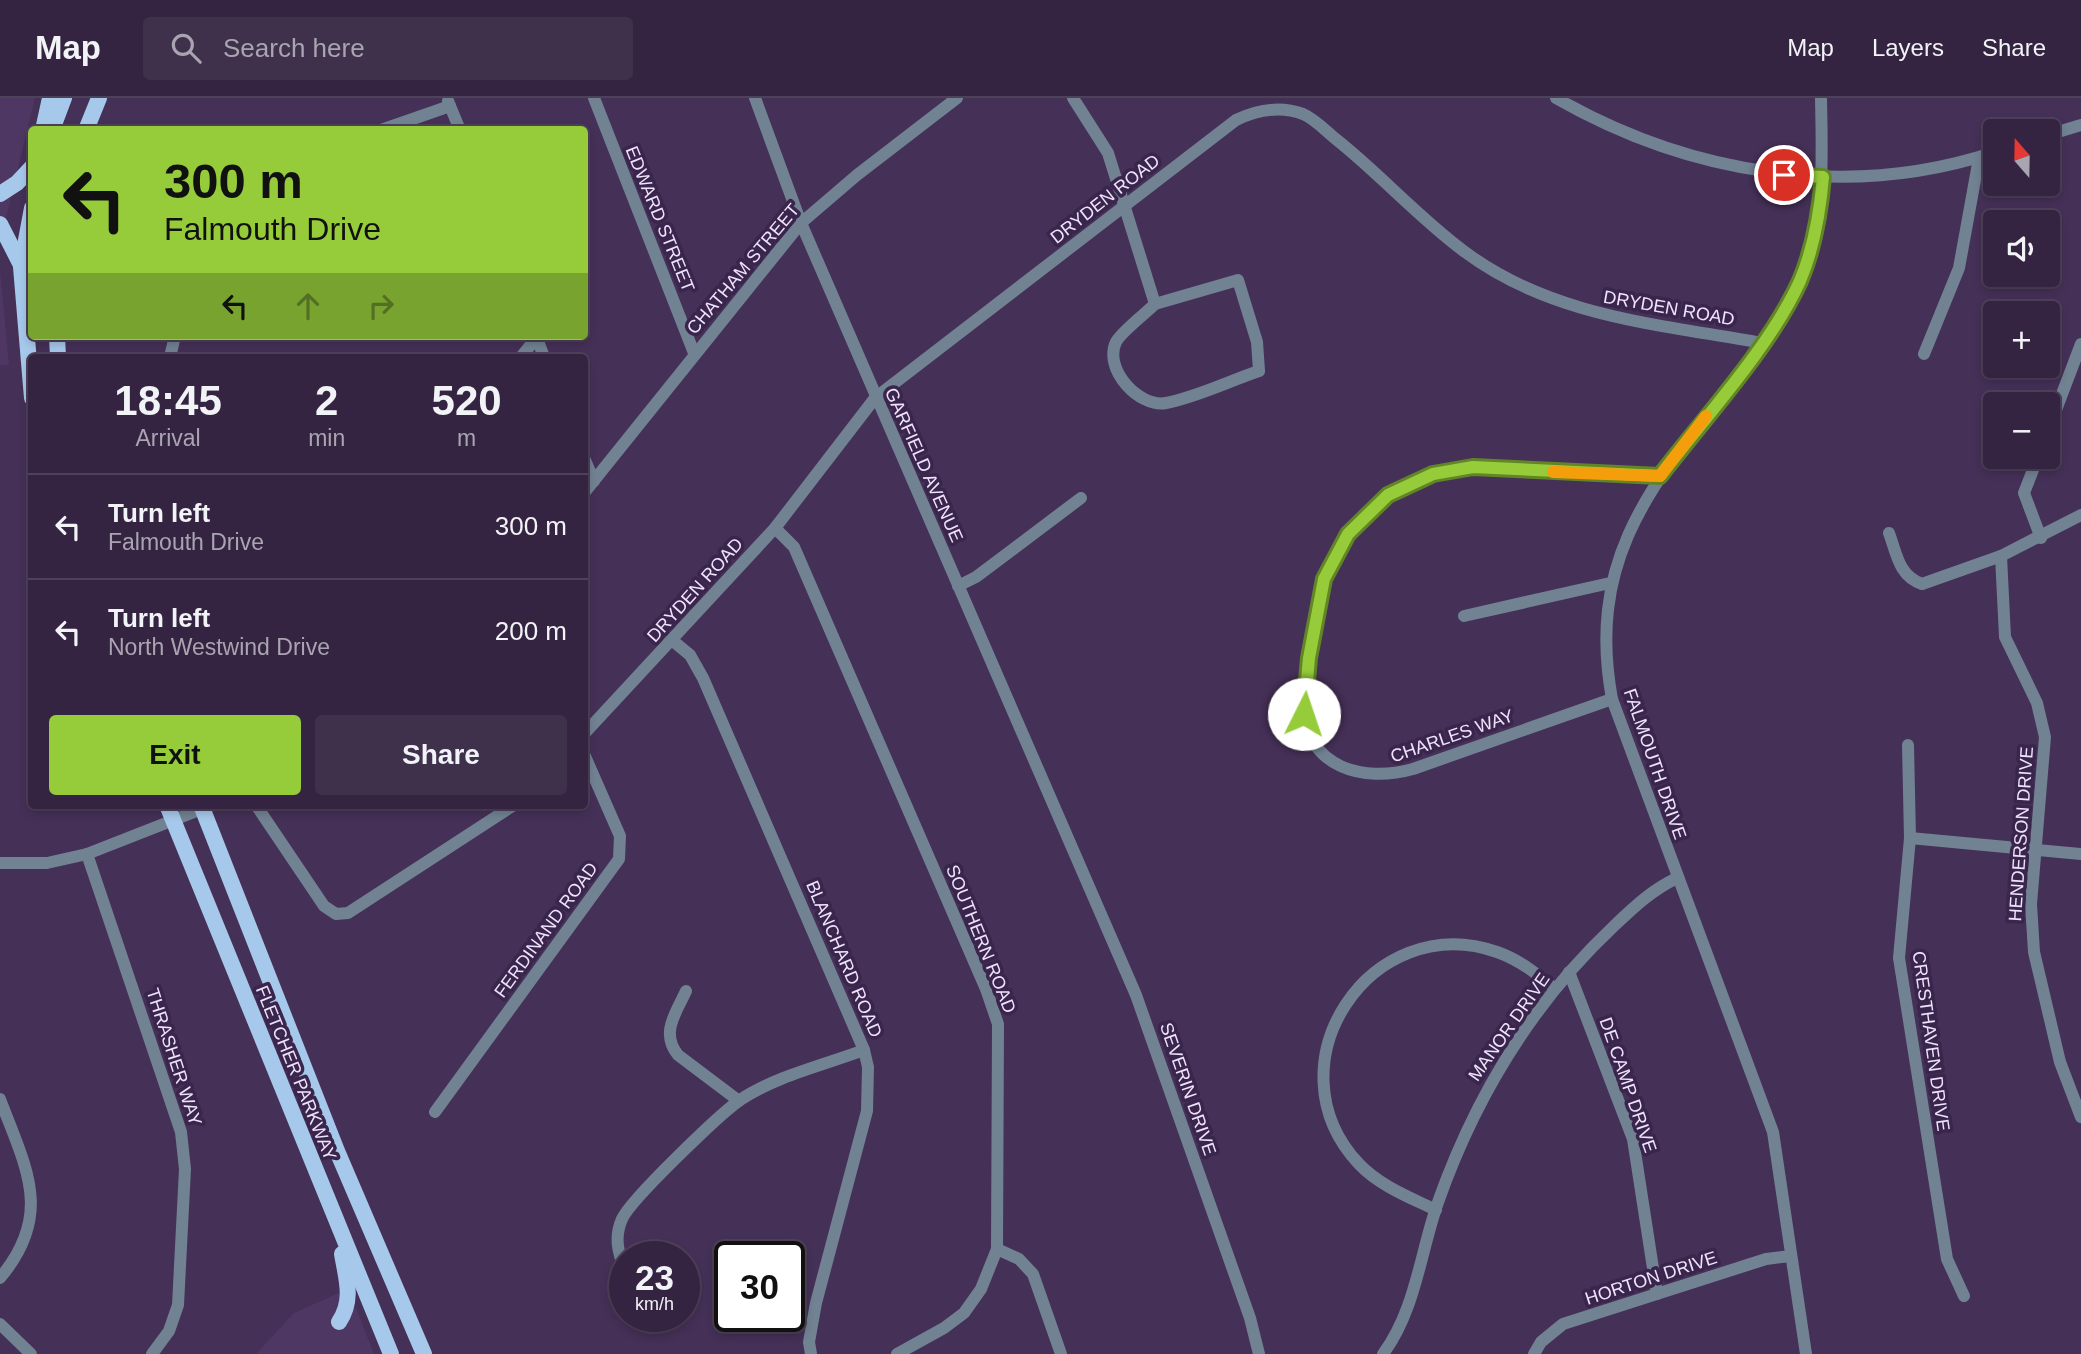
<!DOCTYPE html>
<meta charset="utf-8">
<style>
:root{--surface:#342441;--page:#3f304c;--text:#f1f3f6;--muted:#a9a4b1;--line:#4e415a;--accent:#96cc3a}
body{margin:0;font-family:Arial,sans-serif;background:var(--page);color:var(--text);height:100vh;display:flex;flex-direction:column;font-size:26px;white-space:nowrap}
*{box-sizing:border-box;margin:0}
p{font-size:23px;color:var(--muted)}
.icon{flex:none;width:38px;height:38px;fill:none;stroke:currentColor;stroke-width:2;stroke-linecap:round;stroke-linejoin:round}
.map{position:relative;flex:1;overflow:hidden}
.side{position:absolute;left:28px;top:256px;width:560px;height:455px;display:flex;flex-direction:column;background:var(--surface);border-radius:7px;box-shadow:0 4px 10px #0003,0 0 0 2px var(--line)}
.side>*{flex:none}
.top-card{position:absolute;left:28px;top:28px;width:560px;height:214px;border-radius:7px;box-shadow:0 4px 10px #0003,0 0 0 2px var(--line);background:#96cc3a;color:#111;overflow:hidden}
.needle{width:46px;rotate:340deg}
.controls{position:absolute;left:1983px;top:21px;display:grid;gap:14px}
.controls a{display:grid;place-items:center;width:77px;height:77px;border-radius:7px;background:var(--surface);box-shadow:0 4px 10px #0003,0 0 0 2px var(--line);font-size:35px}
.speed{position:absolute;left:609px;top:1143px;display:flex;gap:14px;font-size:35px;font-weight:700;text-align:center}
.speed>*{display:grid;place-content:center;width:91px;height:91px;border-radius:50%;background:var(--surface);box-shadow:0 4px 10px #0003,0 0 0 2px var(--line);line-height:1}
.speed small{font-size:18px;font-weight:400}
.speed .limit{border:4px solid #111;border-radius:10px;background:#fff;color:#111}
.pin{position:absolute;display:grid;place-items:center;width:60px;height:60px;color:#fff;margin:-30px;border:4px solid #fff;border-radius:50%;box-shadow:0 2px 7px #0007}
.me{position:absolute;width:77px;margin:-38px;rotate:4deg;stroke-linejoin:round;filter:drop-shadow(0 0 5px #0008)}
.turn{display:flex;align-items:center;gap:24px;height:147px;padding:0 21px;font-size:32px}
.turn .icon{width:91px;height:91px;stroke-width:2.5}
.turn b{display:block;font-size:49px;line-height:60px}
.lanes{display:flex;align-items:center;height:66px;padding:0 21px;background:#0003;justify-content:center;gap:35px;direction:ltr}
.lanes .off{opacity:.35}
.eta{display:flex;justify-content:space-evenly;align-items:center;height:119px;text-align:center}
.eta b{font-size:42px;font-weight:800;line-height:49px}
.action{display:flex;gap:14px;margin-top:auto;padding:14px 21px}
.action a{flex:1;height:80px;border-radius:7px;background:var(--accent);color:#111;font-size:28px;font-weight:800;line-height:80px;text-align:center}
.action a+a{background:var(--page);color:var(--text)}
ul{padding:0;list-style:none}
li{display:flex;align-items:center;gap:21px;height:105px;padding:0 21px;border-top:2px solid var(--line)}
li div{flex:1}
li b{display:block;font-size:26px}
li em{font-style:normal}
header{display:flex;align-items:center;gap:42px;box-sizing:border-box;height:98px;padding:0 35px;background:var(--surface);border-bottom:2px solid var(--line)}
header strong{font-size:33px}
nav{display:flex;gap:38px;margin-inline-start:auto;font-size:24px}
.search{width:490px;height:63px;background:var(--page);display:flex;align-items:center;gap:18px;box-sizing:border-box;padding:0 24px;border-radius:7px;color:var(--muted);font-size:26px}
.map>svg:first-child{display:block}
.built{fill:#4f3764}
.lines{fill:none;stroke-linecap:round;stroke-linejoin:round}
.minor{stroke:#718293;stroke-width:12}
.major{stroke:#a6c8ea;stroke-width:16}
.route-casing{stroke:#628526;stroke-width:18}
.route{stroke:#96cc3a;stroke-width:12}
.slow{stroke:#f59e0b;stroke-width:12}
.labels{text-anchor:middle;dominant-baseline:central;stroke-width:7;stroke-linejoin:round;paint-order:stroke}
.street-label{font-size:18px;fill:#efe3fc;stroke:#3a254c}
</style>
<header>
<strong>Map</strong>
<div class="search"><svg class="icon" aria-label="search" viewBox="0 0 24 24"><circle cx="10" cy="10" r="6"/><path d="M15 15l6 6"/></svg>Search here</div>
<nav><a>Map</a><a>Layers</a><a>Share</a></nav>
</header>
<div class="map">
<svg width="2081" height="1256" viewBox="0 0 2081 1256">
<rect width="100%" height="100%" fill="#453057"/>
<g class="built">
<path d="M0 0H35L0 145Z"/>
<path d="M0 173 9 267H0Z"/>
<path d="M339 1195 356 1210 374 1256H256L294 1215Z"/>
</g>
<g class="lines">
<g class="minor">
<path d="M594 0 694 255"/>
<path d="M755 0 801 125 1136 897 1250 1220 1259 1256"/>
<path d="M1073 0 1108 55 1155 206C1146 215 1121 234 1116 244 1103 271 1139 310 1166 305 1197 299 1229 283 1259 273L1257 244 1238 182 1155 206"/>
<path d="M1556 0C1689 76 1847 103 1995 54"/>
<path d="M448 3 460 32"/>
<path d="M381 32 450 8"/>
<path d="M2048 37 2081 27"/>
<path d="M536 238 544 259"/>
<path d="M1924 256 1959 170 1979 60"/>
<path d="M170 259 175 238"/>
<path d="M521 259 537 239"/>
<path d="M2048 333 2081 246"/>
<path d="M2038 359 2024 395 2041 440"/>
<path d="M584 360 594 383"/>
<path d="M584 395 801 125 857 77 957 0"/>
<path d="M775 430 794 449 986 891 998 926 997 1151 981 1191 964 1215 944 1230 897 1256"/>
<path d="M1889 435C1897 457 1899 478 1922 486L2001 458 2081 417"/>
<path d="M2001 458 2005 539 2037 605 2045 639 2031 806 2034 854 2060 964 2081 1019"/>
<path d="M958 488 976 479 1081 400"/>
<path d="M1464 518 1610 485"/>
<path d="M673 543 690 557 703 580 864 952 868 969 867 1013 816 1205 809 1244 811 1256"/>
<path d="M1612 601 1413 671C1363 685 1307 670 1303 609 1302 587 1309 562 1313 541 1319 503 1325 469 1348 437 1368 408 1399 386 1433 376 1471 364 1514 371 1554 374 1589 376 1625 377 1660 378"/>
<path d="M584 636 775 430 875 300 1236 22C1257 12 1281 8 1303 16 1315 21 1327 34 1337 42 1381 77 1419 120 1465 154 1552 219 1659 226 1762 245"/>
<path d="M1908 647 1910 740 1899 860 1947 1161 1964 1198"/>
<path d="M256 707 324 808 336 816 348 815 514 707"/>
<path d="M1910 740 2081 756"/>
<path d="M87 756 181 1034 185 1071 178 1207 169 1233 152 1256"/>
<path d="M0 765H47L87 756 212 707"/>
<path d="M1569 874 1633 1041 1657 1196"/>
<path d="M686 893C676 915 660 935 678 957L739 1003"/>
<path d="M0 1001C26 1070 54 1116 0 1180"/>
<path d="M435 1014 619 761 620 738 584 656"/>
<path d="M1436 1112C1409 1099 1380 1088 1359 1066 1266 967 1371 810 1497 854 1520 862 1537 876 1555 891"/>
<path d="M997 1151 1019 1161 1033 1176 1061 1256"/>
<path d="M625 1172C618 1155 614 1139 622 1121 631 1101 720 1016 740 1002 776 978 824 967 864 952"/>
<path d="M0 1226 31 1256"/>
<path d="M1383 1256C1415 1213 1420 1157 1437 1107 1474 1001 1532 905 1614 828 1635 808 1652 792 1677 780"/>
<path d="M1534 1256 1541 1244 1563 1226 1766 1161 1791 1158"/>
<path d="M1806 1256 1773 1034 1612 601C1586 459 1653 386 1734 281 1758 251 1783 218 1799 183 1826 126 1822 62 1821 0"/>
</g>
<g class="major">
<path d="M43 32 50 0"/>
<path d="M52 32 64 0"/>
<path d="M86 32 99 0"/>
<path d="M0 96 17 85 32 69"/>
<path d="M32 110 21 169 32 300"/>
<path d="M0 126 21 167"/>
<path d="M57 238 58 259"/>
<path d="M167 707 391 1256"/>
<path d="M201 707 337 1053 424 1256"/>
<path d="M339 1224C354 1202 346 1180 342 1156"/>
</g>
</g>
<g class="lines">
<defs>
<path id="route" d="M1304 616 1309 560 1324 481 1348 436 1388 397 1433 376 1473 369 1660 378C1705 319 1770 249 1800 183 1814 150 1820 114 1823 79L1784 77"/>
</defs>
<use href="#route" class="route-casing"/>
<use href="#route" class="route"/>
<path class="slow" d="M1553 374 1660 378 1706 318"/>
</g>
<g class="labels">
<g class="street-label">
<text transform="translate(1105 101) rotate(-38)">DRYDEN ROAD</text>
<text transform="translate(660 121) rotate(68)">EDWARD STREET</text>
<text transform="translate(743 171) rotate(-50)">CHATHAM STREET</text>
<text transform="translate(1669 210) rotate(10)">DRYDEN ROAD</text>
<text transform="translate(924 367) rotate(66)">GARFIELD AVENUE</text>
<text transform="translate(695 492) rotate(-48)">DRYDEN ROAD</text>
<text transform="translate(1452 638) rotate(-19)">CHARLES WAY</text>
<text transform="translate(1655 666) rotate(71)">FALMOUTH DRIVE</text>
<text transform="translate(2021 736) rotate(-86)">HENDERSON DRIVE</text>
<text transform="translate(546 832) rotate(-54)">FERDINAND ROAD</text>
<text transform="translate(981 841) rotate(68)">SOUTHERN ROAD</text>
<text transform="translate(844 861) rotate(67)">BLANCHARD ROAD</text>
<text transform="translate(1509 929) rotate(-55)">MANOR DRIVE</text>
<text transform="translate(1931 943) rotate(82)">CRESTHAVEN DRIVE</text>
<text transform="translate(174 959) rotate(72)">THRASHER WAY</text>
<text transform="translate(296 975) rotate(68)">FLETCHER PARKWAY</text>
<text transform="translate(1628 987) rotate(71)">DE CAMP DRIVE</text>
<text transform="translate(1188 991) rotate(71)">SEVERIN DRIVE</text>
<text transform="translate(1651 1180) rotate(-18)">HORTON DRIVE</text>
</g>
</g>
</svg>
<div class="controls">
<a><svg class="needle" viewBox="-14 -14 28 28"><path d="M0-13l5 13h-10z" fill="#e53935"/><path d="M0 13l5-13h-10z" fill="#a9a4b1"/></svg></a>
<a><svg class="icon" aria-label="sound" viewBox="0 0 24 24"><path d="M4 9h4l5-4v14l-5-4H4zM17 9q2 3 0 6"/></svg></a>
<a>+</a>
<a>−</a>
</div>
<div class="speed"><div>23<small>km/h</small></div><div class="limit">30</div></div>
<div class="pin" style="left:1784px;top:77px;background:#d93025"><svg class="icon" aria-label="arrive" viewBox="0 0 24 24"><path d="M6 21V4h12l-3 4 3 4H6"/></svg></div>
<svg class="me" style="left:1304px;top:616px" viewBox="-20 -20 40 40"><circle r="19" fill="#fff"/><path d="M0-13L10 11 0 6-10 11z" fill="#96cc3a"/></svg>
<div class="top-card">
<div class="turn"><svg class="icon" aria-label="left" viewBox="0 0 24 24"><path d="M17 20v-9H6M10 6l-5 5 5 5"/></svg><div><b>300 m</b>Falmouth Drive</div></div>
<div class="lanes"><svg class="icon" aria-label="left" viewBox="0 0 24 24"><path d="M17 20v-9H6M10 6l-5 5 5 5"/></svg><svg class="icon off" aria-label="ahead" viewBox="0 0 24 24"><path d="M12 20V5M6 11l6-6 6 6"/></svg><svg class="icon off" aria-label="right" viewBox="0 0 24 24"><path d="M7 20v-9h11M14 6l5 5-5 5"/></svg></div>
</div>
<section class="side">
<div class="eta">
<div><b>18:45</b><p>Arrival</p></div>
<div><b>2</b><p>min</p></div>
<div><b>520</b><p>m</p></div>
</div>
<ul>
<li><svg class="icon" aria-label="left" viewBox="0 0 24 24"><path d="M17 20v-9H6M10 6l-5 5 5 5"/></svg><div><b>Turn left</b><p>Falmouth Drive</p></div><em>300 m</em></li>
<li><svg class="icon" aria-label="left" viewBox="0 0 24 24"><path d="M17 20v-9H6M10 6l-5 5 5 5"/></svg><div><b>Turn left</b><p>North Westwind Drive</p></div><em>200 m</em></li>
</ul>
<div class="action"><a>Exit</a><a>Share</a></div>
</section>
</div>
